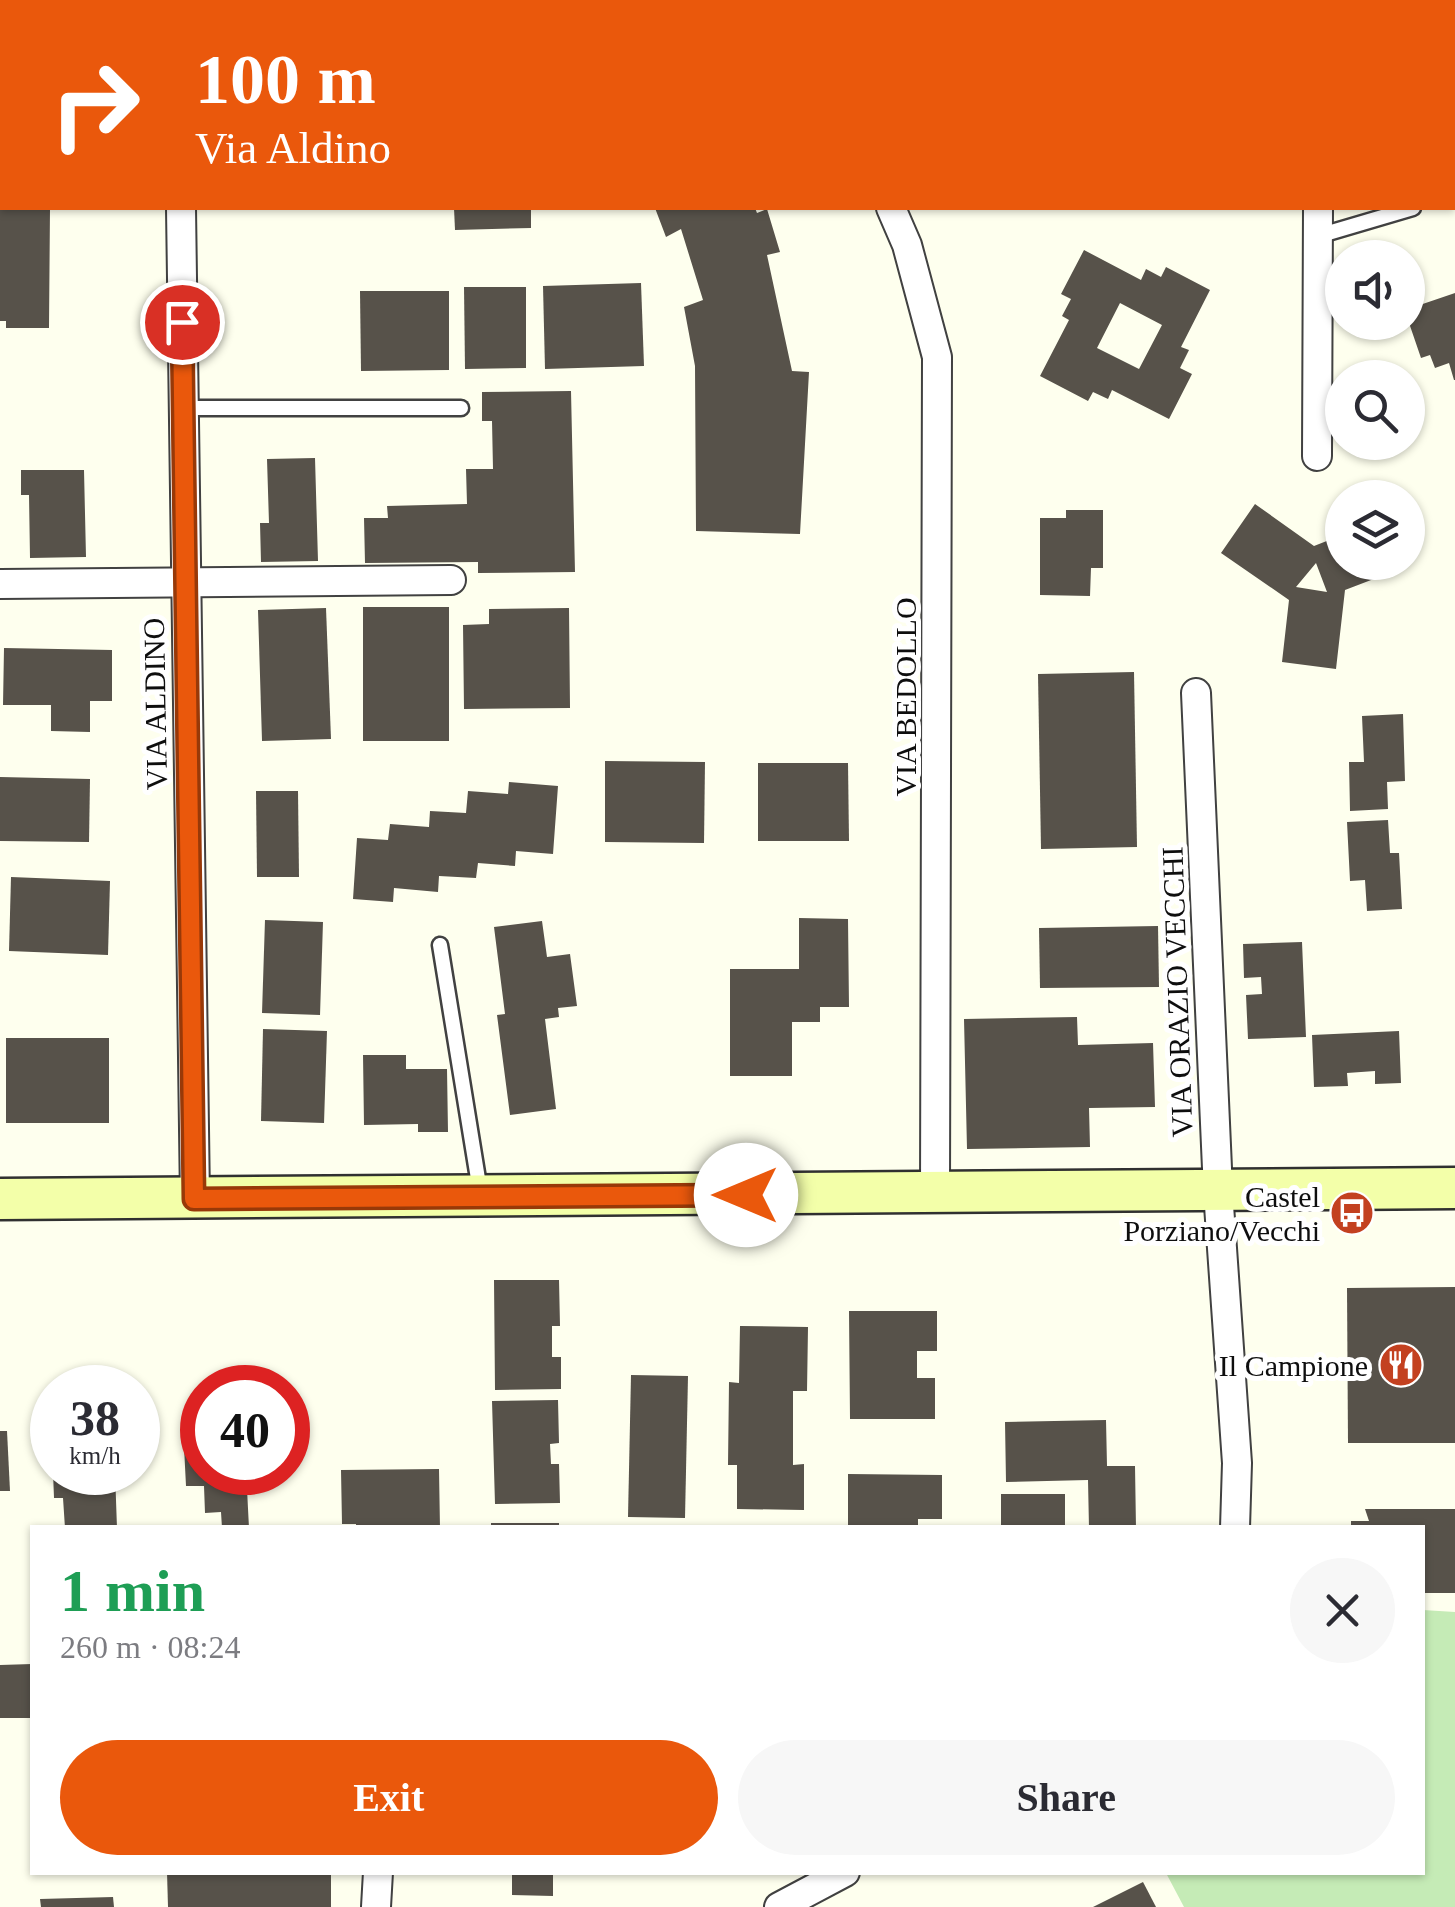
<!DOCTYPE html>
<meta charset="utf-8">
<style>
:root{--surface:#fff;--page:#f7f7f7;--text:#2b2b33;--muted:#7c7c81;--accent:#ea580c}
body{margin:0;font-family:Georgia,serif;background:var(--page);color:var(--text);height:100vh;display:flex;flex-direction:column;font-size:38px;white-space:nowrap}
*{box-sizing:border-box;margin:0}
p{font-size:32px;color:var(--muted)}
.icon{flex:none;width:55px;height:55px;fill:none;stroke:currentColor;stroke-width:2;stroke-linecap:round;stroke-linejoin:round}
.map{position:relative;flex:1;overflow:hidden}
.drawer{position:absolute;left:30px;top:1525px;width:1395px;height:350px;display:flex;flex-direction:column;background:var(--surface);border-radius:0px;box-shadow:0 2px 8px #0004}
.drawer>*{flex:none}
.top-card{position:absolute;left:0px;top:0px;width:1455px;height:210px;box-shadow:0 2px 8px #0004;background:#ea580c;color:#fff;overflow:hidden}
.tools{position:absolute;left:1325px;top:240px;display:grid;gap:20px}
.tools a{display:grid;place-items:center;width:100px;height:100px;border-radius:50%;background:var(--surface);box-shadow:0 2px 8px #0004;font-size:50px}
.speed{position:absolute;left:30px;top:1365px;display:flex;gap:20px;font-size:50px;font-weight:700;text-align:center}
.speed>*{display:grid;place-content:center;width:130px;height:130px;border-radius:50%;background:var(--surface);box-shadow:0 2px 8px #0004;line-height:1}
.speed small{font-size:25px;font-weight:400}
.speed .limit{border:15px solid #d22;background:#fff;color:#111}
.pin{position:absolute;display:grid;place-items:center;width:85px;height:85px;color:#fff;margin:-42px;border:5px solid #fff;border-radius:50%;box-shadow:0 2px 10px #0007}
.me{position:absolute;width:110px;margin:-55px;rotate:270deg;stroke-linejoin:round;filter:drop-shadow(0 0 8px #0008)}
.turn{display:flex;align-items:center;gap:35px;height:210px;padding:0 30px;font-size:45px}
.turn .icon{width:130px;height:130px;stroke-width:2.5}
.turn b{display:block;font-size:70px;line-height:85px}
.round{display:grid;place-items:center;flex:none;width:105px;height:105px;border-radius:52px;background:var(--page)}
.headline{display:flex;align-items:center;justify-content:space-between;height:170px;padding:0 30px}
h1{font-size:60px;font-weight:600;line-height:75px;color:#1e9e55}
.button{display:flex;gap:20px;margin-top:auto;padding:20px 30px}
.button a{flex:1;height:115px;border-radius:60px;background:var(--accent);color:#fff;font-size:40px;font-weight:600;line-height:115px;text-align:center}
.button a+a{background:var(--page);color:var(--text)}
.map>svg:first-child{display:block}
.green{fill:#c5ebb6}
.building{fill:#57524a;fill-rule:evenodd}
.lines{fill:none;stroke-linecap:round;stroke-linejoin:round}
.lane-casing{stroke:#414141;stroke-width:19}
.street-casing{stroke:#414141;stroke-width:32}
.secondary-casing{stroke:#303030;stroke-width:45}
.lane{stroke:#fff;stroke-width:14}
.street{stroke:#fff;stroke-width:28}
.secondary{stroke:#f3ffa9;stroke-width:40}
.route-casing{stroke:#983908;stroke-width:25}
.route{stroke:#ea580c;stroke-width:18}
.labels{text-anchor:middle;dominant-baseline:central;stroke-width:10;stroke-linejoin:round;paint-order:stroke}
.street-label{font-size:30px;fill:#0e0e0e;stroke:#fff}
.poi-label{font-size:30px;fill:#0e0e0e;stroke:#fff;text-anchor:end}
</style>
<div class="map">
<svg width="1455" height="1907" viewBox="0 0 1455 1907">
<rect width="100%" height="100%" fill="#feffee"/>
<path class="green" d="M1423 1610 1455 1612V1907H1184L1166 1873 1422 1872Z"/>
<g class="building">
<path d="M0 208H50L49 328H6V321H0Z"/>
<path d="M454 208H531V228L455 230Z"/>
<path d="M655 208H755L757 213 767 209 780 252 767 255 792 371 809 372 800 534 696 531 695 366 684 307 703 300 681 229 666 237Z"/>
<path d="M1084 250 1141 280 1146 269 1161 277 1166 267 1210 290 1181 347 1189 350 1180 368 1192 374 1169 419 1112 390 1108 399 1093 392 1088 401 1040 376 1069 320 1062 316 1071 299 1061 294ZM1120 303 1162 325 1139 369 1097 348Z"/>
<path d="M641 283 644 366 545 369 543 286Z"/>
<path d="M464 287H526V368L465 369Z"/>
<path d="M360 291H449V370L361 371Z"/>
<path d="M1455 293V380H1454L1449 363 1435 368 1430 355 1421 358 1408 320V309Z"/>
<path d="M571 391 575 572 478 573V562L365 563 364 518H388L387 506 467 504 466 469H493L492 421H482V392Z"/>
<path d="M315 458 318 561 261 562 260 523H269L267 459Z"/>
<path d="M21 470H84L86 557 30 558 29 495H21Z"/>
<path d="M1255 504 1314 546 1342 535V562H1403L1405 567 1345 590 1336 669 1282 662 1289 600 1221 553ZM1316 563 1327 592 1296 587Z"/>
<path d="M1066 510H1103V568H1091L1090 596 1040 595V518H1066Z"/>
<rect x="363" y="607" width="86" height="134"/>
<path d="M326 608 331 739 262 741 258 610Z"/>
<path d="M569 608 570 708 464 709 463 625 489 624V609Z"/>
<path d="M4 648 112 650V701H90V732L51 731V705H3Z"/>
<path d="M1134 672 1137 847 1041 849 1038 674Z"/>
<path d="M1403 714 1405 781 1387 782 1388 809 1350 811 1349 762H1364L1362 716Z"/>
<path d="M605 761 705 762 704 843 605 842Z"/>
<path d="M758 763H848L849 841H758Z"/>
<path d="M0 777 90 779 89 842 0 841Z"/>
<path d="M509 782 558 786 553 854 516 851 515 866 478 863 476 878 439 876 438 892 394 888 393 902 353 899 357 838 388 840 390 824 429 827 430 811 466 813 468 791 508 794Z"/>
<path d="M256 791H298L299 877H257Z"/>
<path d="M1388 820 1390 853H1399L1402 909 1367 911 1365 880 1350 881 1347 822Z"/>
<path d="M11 877 110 881 108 955 9 951Z"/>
<path d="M799 918 848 919 849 1007H820V1022H792V1076H730V969H799Z"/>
<path d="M265 920 323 922 320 1015 262 1013Z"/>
<path d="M542 921 547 957 570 954 577 1006 558 1008 559 1017 545 1019 556 1109 510 1115 497 1015 505 1014 494 927Z"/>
<path d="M1158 926 1159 987 1040 988 1039 928Z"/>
<path d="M1302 942 1306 1037 1248 1039 1246 995 1262 994 1261 977 1244 978 1243 944Z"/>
<path d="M1077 1017 1078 1045 1153 1043 1155 1107 1089 1108 1090 1147 967 1149 964 1019Z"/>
<path d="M263 1029 327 1031 324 1123 261 1121Z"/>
<path d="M1399 1031 1401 1083 1375 1084V1071L1347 1073 1348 1086 1314 1087 1312 1035Z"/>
<rect x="6" y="1038" width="103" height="85"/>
<path d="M363 1055H406V1069H447L448 1132H418V1124L364 1125Z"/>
<path d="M494 1280H559L560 1326H552V1357H561V1389L495 1390Z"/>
<path d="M1455 1287V1443H1348L1347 1288Z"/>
<path d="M849 1311H937V1351H917V1378H935V1419H850Z"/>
<path d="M740 1326 808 1327 807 1391H793V1465L804 1464V1510L737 1509V1465H728L729 1382 739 1383Z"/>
<path d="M631 1375 688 1376 685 1518 628 1517Z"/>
<path d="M558 1400 559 1443 550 1444 551 1464H559L560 1503 495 1504 492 1401Z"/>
<path d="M1106 1420 1107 1466H1135L1136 1528H1089L1088 1480 1006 1482 1005 1422Z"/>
<path d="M202 1426V1472H237L238 1489H247L249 1528H222L221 1512 205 1513 204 1486H186L183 1427Z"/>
<path d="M0 1431H7L10 1491H0Z"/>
<path d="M439 1469 440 1528H356V1524H342L341 1470Z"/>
<path d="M53 1472H115L117 1528H65L63 1498H54Z"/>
<path d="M848 1474 942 1475V1519H918V1528H848Z"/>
<rect x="1001" y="1494" width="64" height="34"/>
<path d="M1365 1509H1455V1593H1422V1528H1351V1521H1369Z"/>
<rect x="491" y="1523" width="68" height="5"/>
<path d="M32 1664V1718H0V1665Z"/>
<path d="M167 1872H331V1907H168Z"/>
<path d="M512 1872H553V1896L512 1895Z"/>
<path d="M1143 1882 1156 1907H1093Z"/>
<path d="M113 1897 114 1907H41L40 1899Z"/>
</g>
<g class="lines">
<defs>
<g id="lane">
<path d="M1452 196 1455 195"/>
<path d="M1318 236 1413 208"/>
<path d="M183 408H461"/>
<path d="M440 945 480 1191"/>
</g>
<g id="street">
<path d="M180 0V2"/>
<path d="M772 0 775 2"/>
<path d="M1200 0 1201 2"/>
<path d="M1287 0 1288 2"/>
<path d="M181 208 195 1199"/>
<path d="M891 208 907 245 937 357 935 1193"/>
<path d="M1317 456 1318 208"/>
<path d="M0 584 451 580"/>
<path d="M1196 693 1218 1191 1237 1463 1235 1528"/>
<path d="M376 1907 378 1872"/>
<path d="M779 1907 845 1872"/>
</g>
<path id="secondary" d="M0 1199 1455 1188"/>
</defs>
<use href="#lane" class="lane-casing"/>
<use href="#street" class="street-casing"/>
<use href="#secondary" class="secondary-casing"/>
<use href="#lane" class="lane"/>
<use href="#street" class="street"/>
<use href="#secondary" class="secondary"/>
</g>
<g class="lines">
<defs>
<path id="route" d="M182 322 194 1199 746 1195"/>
</defs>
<use href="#route" class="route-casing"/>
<use href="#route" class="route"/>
</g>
<defs>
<symbol id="bus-disc" viewBox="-11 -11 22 22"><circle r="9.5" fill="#c34120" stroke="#fff"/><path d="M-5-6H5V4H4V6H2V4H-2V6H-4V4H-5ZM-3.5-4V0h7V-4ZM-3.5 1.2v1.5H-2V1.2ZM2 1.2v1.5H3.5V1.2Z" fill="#fff"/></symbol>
<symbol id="restaurant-disc" viewBox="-11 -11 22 22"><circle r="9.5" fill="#c34120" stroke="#fff"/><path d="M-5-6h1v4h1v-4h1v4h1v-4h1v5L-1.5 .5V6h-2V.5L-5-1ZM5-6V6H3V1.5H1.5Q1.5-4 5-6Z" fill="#fff"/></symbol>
</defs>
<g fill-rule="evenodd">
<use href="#bus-disc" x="1327" y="1188" width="50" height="50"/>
<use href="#restaurant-disc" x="1376" y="1340" width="50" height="50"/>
</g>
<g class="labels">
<g class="street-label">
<text transform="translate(905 697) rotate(-90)">VIA BEDOLLO</text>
<text transform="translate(155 704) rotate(-91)">VIA ALDINO</text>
<text transform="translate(1177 992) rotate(-92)">VIA ORAZIO VECCHI</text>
</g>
<g class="poi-label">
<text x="1320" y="1196">Castel<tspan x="1320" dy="34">Porziano/Vecchi</tspan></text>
<text x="1368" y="1365">Il Campione</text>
</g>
</g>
</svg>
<div class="tools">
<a><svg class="icon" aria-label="sound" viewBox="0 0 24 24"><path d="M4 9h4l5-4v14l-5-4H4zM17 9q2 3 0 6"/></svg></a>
<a><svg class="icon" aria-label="search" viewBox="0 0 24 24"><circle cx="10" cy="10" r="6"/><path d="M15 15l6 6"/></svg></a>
<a><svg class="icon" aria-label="layers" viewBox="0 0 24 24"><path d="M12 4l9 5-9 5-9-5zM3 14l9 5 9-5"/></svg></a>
</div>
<div class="speed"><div>38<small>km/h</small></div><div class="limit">40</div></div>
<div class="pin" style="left:182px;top:322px;background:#d93025"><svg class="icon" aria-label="arrive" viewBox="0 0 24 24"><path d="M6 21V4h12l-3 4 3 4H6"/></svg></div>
<svg class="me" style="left:746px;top:1195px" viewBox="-20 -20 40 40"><circle r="19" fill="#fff"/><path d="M0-13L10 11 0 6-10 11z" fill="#ea580c"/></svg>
<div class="top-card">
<div class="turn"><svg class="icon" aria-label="right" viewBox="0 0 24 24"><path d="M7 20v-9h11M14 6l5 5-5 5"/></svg><div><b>100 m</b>Via Aldino</div></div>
</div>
<section class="drawer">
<div class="headline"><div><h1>1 min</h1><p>260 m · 08:24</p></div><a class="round"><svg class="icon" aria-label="close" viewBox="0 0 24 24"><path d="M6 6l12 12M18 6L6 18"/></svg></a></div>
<div class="button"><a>Exit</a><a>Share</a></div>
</section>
</div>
